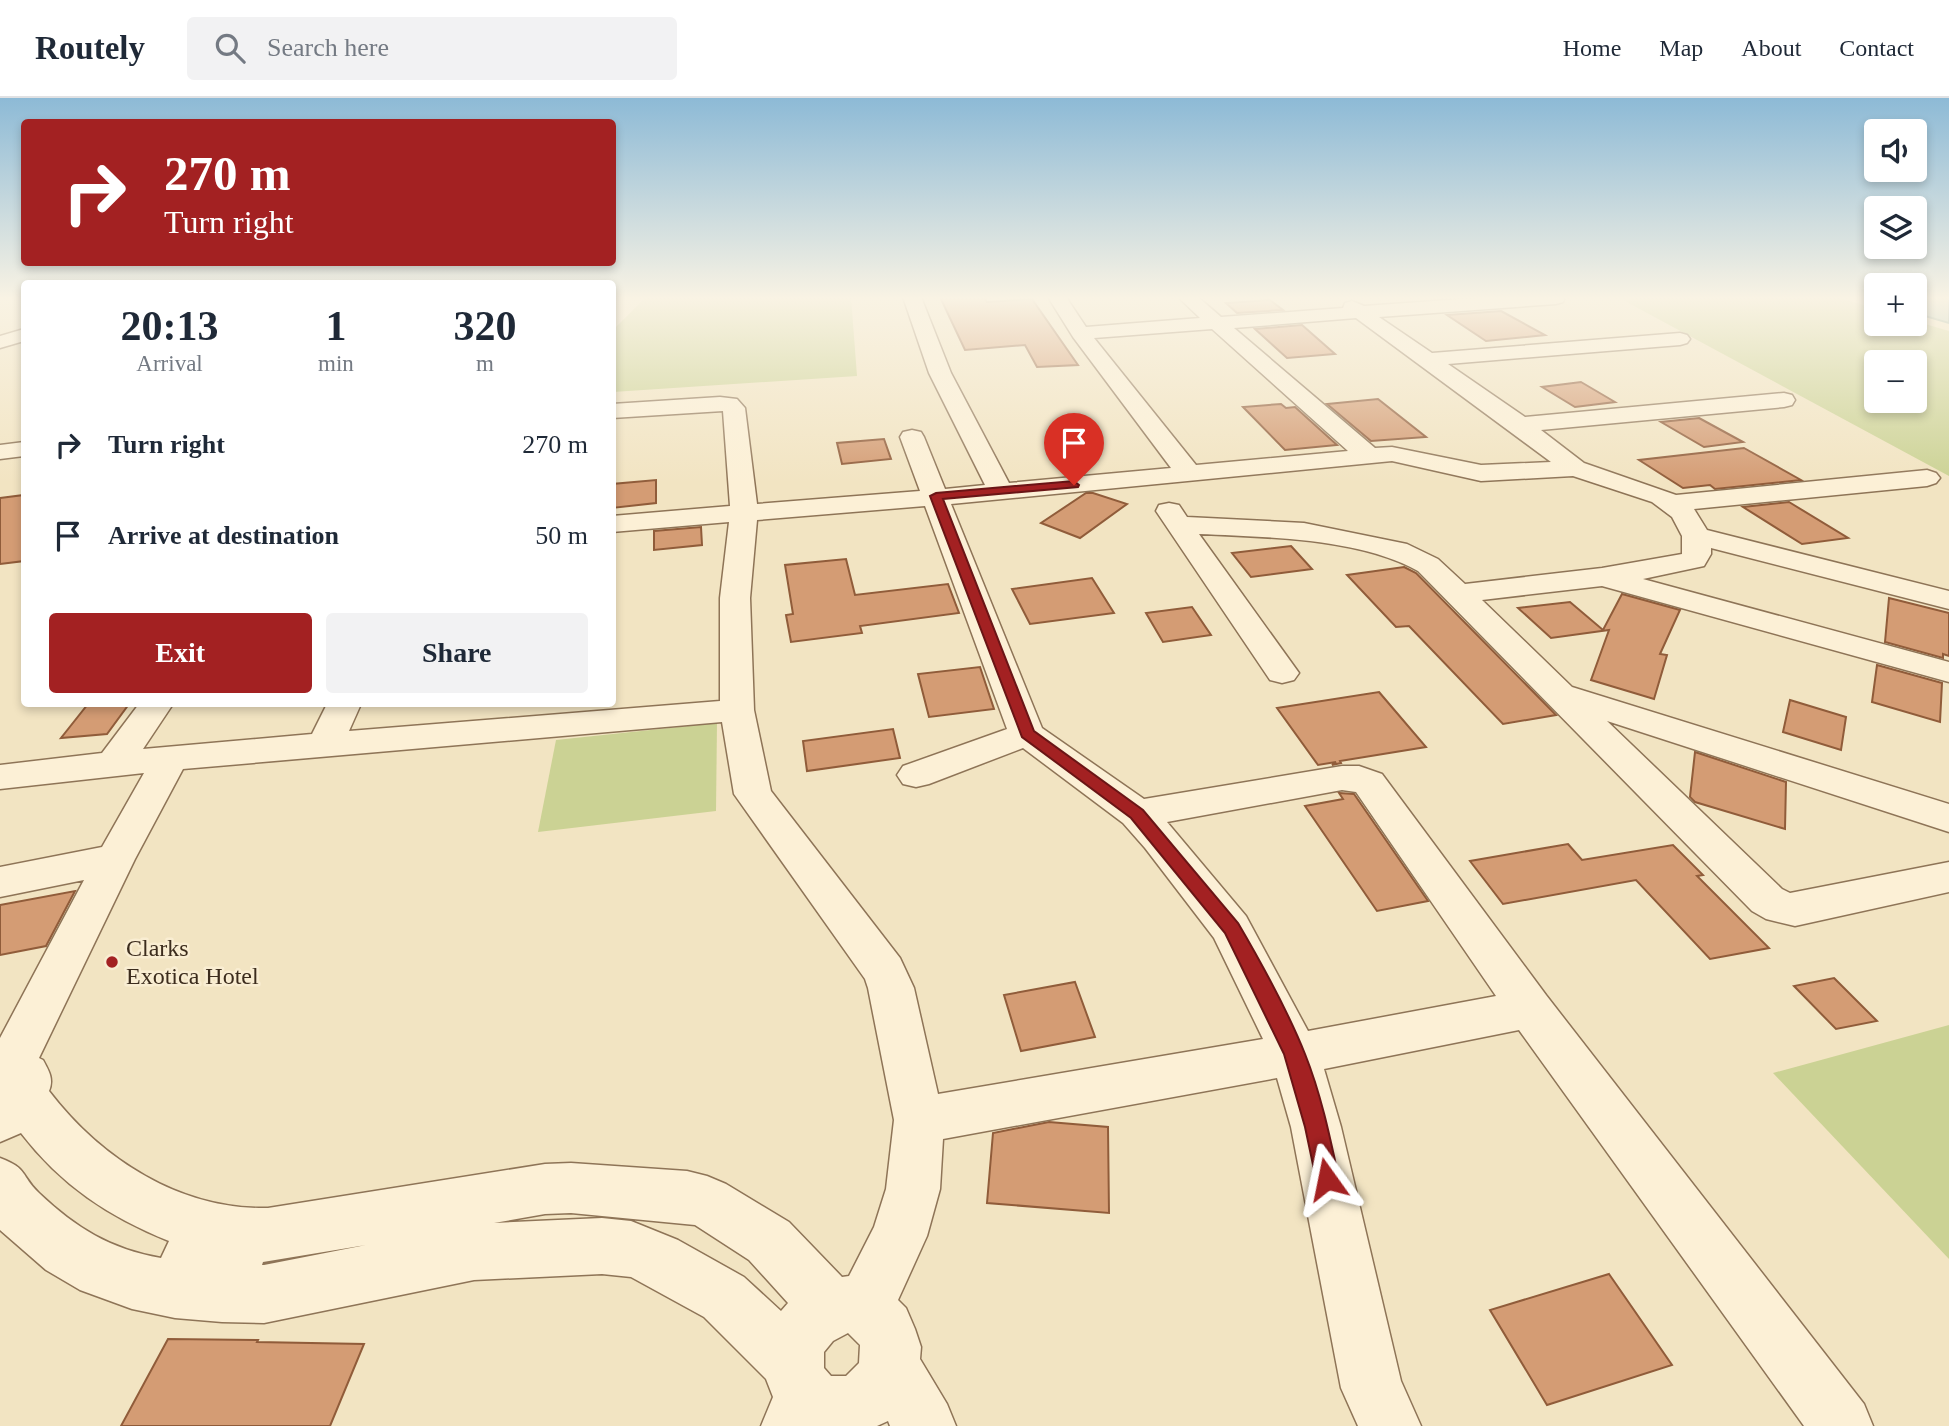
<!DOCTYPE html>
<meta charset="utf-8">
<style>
:root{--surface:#fff;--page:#f2f2f3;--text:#1f2937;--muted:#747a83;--line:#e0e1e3;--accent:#a32122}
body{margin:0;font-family:"Times New Roman",serif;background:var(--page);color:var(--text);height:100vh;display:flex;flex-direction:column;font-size:26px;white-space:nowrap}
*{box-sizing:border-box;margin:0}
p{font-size:23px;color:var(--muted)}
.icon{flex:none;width:38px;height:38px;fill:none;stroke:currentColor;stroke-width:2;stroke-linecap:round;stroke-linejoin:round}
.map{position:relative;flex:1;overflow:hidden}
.side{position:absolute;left:21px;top:182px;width:595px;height:427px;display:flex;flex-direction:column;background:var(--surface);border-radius:7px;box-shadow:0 4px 10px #0003}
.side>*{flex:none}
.top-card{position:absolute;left:21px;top:21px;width:595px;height:147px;border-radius:7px;box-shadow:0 4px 10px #0003;background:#a32122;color:#fff;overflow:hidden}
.controls{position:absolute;left:1864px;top:21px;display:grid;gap:14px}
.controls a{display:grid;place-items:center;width:63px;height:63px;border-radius:7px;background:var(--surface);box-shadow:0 4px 10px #0003;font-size:35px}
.pin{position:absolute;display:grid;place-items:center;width:60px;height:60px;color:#fff;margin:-72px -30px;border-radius:50% 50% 50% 0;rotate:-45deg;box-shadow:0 0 7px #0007}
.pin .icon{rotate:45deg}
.me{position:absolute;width:77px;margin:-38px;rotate:348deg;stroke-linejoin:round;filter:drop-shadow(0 0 5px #0008)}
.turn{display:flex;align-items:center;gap:24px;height:147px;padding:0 28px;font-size:32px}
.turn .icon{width:91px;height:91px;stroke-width:2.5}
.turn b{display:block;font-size:49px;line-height:60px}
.eta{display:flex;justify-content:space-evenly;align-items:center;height:119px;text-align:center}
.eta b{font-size:42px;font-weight:600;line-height:49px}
.cta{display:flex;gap:14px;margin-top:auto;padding:14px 28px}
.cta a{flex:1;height:80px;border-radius:7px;background:var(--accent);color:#fff;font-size:28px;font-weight:600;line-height:80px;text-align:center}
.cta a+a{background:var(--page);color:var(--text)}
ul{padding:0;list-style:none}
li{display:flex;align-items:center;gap:21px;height:91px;padding:0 28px}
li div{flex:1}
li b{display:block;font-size:26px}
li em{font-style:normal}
header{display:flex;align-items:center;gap:42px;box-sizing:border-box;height:98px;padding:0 35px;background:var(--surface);border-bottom:2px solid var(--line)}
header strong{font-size:33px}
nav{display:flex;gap:38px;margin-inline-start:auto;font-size:24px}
.search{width:490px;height:63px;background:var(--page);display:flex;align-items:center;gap:18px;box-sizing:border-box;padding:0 24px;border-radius:7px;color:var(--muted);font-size:26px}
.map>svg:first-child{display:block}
.green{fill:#cbd294;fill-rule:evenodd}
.water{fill:#a4c4bb;stroke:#6a9489;stroke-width:2}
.building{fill:#d49c74;stroke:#905c3a;stroke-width:2}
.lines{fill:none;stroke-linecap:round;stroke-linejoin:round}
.minor-casing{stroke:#8e7457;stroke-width:3}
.minor{fill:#fcf0d6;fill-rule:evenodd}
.route{fill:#a32122;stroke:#6a1516;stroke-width:2}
.poi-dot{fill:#a32122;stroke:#f9edd2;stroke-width:2.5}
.labels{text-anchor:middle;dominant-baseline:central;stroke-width:5;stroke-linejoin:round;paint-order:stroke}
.near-poi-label{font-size:24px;fill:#3c2c1d;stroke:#f9edd2;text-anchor:start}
</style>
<header>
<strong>Routely</strong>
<div class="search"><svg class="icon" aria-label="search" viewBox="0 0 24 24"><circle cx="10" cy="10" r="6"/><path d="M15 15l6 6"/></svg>Search here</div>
<nav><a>Home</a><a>Map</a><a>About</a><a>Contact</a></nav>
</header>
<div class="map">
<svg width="1949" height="1328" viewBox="0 0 1949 1328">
<rect width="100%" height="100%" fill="#f2e4c2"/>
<g class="green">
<path d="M646 199H851L857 278 613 294V232Z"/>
<path d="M1648 199H1837L1876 211V226H1914L1915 223 1949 233V378L1623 202ZM1876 264H1914V303H1876Z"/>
<path d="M717 625 716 713 538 734 556 642Z"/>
<path d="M1949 927V1161L1773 975Z"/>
</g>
<path class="water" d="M1915 199H1949V225L1915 215Z"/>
<g class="building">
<path d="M940 199H984L987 204 1032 201 1078 267 1037 269 1025 247 965 252Z"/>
<path d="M1270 202 1283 212 1237 215 1226 205Z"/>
<path d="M1501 213 1545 237 1486 243 1447 217Z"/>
<path d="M1302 227 1335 256 1287 260 1255 231Z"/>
<path d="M1581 284 1615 304 1575 309 1542 289Z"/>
<path d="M1378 301 1426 339 1371 343 1327 306Z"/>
<path d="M1281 306 1286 310 1295 309 1337 347 1285 352 1243 309Z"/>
<path d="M1699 320 1743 344 1704 349 1661 324Z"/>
<path d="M884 341 891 361 842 366 837 345Z"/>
<path d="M1744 350 1801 382 1715 391 1710 387 1683 390 1639 362Z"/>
<path d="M656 382V405L612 410V386Z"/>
<path d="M1086 395H1093L1127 406 1080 440 1041 425Z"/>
<path d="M24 397V463L0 466V400Z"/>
<path d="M1789 404 1848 440 1802 446 1743 409Z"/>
<path d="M701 429 702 447 654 452V433Z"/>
<path d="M1291 448 1312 471 1251 479 1232 455Z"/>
<path d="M846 461 855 497 948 486 959 515 860 528 862 535 791 544 786 517 793 516 785 467Z"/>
<path d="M1404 469 1416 475 1556 617 1503 626 1409 528 1396 529 1347 477Z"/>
<path d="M1092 480 1114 515 1030 526 1012 491Z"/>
<path d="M1622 496 1680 512 1660 556 1667 557 1654 601 1591 582 1609 532 1551 540 1518 510 1570 504 1603 532Z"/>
<path d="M1889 500 1949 515V558L1943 556V560L1885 544Z"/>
<path d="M1192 509 1211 537 1163 544 1146 515Z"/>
<path d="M1877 567 1942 585 1940 624 1872 604Z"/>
<path d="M980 569 994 611 929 619 918 576Z"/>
<path d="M1379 594 1426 649 1340 663 1341 665 1332 667 1336 664 1318 667 1277 610Z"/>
<path d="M1790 602 1846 619 1841 652 1783 634Z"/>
<path d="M88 606H129L107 636 61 640Z"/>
<path d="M893 631 900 660 807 673 803 643Z"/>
<path d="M1695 654 1786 684 1785 731 1695 704 1690 699Z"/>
<path d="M1339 695 1354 696 1428 803 1377 813 1305 708 1343 701Z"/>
<path d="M1568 746 1582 762 1673 747 1703 777 1697 778 1769 850 1710 861 1636 782 1503 806 1470 763Z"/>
<path d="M75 793 46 848 0 857V807Z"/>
<path d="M1834 880 1877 923 1836 931 1794 888Z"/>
<path d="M1075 884 1095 939 1021 953 1004 897Z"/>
<path d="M1049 1024 1108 1029 1109 1115 987 1105 993 1035Z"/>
<path d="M1609 1176 1672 1267 1547 1307 1490 1212Z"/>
<path d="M168 1241 258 1242 257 1244 364 1246 330 1328H121Z"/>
</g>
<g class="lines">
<defs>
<g id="minor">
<path d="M903 199H921L951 275 1009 385 1171 370 1073 239 1048 199H1066L1086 229 1200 220 1178 199H1198L1221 219 1343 210 1345 205 1352 203 1364 208 1490 199H1565L1563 204 1556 206 1379 219 1432 255 1680 235 1687 237 1690 241 1687 245 1680 247 1448 266 1525 319 1784 295 1792 297 1795 302 1792 307 1784 309 1541 332 1584 365 1676 397 1927 372 1936 375 1940 380 1936 385 1927 388 1694 411 1707 432 1949 493V511L1711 450V456L1704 468 1643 481 1949 564V584L1602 488 1482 502 1572 589 1949 706V734L1607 623 1782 791 1790 795 1949 764V794L1795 828 1766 821 1752 813 1418 473C1360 440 1266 439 1199 436L1299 575 1294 582 1282 585 1270 582 1156 413 1159 407 1169 405 1179 407 1187 419 1304 425 1407 446 1438 461 1465 486 1602 470 1682 456V438L1672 419 1652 404 1573 378 1481 383 1392 363 951 406 1042 630 1144 701 1342 668H1359L1382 676 1546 897 1864 1306 1873 1328H1804L1519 932 1324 971 1341 1029 1401 1283 1421 1328H1358L1341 1290 1291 1029 1277 980 943 1041 940 1091 927 1138 898 1202 906 1210 915 1231 921 1249 920 1261 947 1306 956 1328H890L888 1323 877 1328H761L773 1299 766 1281 704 1219 631 1179 602 1176 474 1182 264 1225 222 1224 175 1220 132 1211 80 1192 46 1172 0 1132V1060C29 1071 20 1077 39 1095 76 1130 110 1151 161 1160L169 1143C109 1119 61 1087 21 1035L0 1044V940L84 782 0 799V769L102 749 144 675 0 691V667L102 655 139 606H173L143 651 312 636 327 606H361L349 633 720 603V500L729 424 612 434V418L730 408 723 313 612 320V306L720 299 737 301 745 310 757 406 920 393 900 339 903 334 912 332 921 334 924 339 945 391 985 387 929 275ZM1356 220 1551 364 1481 367 1392 349 1375 350 1234 230ZM1212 231 1348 353 1196 367 1094 240ZM925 408 1007 631 903 668 897 677 903 686 916 689 929 686 1023 650 1123 725 1145 750 1214 840 1263 941 938 996 914 890 900 860 771 693 754 612 750 500 757 422ZM722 624 734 696 865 881 868 890 894 1022 886 1091 874 1129 849 1178 842 1179 789 1124 726 1086 707 1078 687 1073 571 1065 545 1066 268 1110C180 1112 101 1061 49 993 54 981 49 973 43 962L39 960 135 761 183 671ZM1342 692 1356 694 1496 898 1308 933 1246 818 1167 724ZM571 1115 695 1127 749 1162 788 1205 781 1213 744 1179 678 1142 631 1123 602 1120 494 1125 545 1116ZM366 1147 264 1167H262L263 1164ZM848 1235 860 1247 859 1265 846 1278H831L824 1270V1254L833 1243Z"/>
<path d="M24 231V243L0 250V238Z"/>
<path d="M24 344V358L0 361V347Z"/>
</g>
</defs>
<use href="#minor" class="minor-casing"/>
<use href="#minor" class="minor"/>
</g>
<linearGradient id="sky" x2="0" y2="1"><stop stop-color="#8dbad6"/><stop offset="0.52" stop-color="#f9f3e4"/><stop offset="1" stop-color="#f9f3e4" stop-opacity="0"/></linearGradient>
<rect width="1949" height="385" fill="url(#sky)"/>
<path class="route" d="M1074 383 1079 387 1078 389 943 401 1034 633 1143 712 1238 825C1262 866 1287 911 1305 956 1321 996 1330 1039 1339 1081L1335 1089 1327 1092 1319 1089 1316 1081 1305 1029 1284 956 1225 835 1131 720 1022 639 930 398 936 395Z"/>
<circle class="poi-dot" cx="112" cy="864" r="7"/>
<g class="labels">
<g class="near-poi-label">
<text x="126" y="850">Clarks<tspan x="126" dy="28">Exotica Hotel</tspan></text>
</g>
</g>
</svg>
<div class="controls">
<a><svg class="icon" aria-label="sound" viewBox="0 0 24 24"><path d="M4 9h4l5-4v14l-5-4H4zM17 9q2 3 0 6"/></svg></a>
<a><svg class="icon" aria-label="layers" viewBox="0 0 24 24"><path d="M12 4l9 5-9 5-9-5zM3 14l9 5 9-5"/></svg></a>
<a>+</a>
<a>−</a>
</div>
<div class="pin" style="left:1074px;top:387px;background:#d93025"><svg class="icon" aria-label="arrive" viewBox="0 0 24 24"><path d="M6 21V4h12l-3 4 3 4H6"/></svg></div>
<svg class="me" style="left:1327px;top:1081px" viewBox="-20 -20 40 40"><path d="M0-17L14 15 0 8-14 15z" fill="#a32122" stroke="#fff" stroke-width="4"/></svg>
<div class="top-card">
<div class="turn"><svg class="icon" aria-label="right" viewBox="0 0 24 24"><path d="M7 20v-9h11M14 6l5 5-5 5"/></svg><div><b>270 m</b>Turn right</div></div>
</div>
<section class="side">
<div class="eta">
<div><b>20:13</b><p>Arrival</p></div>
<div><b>1</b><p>min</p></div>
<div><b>320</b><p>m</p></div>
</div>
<ul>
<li><svg class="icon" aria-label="right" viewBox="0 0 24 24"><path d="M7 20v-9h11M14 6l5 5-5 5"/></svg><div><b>Turn right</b></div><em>270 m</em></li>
<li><svg class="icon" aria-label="arrive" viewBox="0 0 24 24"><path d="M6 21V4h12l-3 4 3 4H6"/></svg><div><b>Arrive at destination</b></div><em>50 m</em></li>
</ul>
<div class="cta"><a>Exit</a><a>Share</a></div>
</section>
</div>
